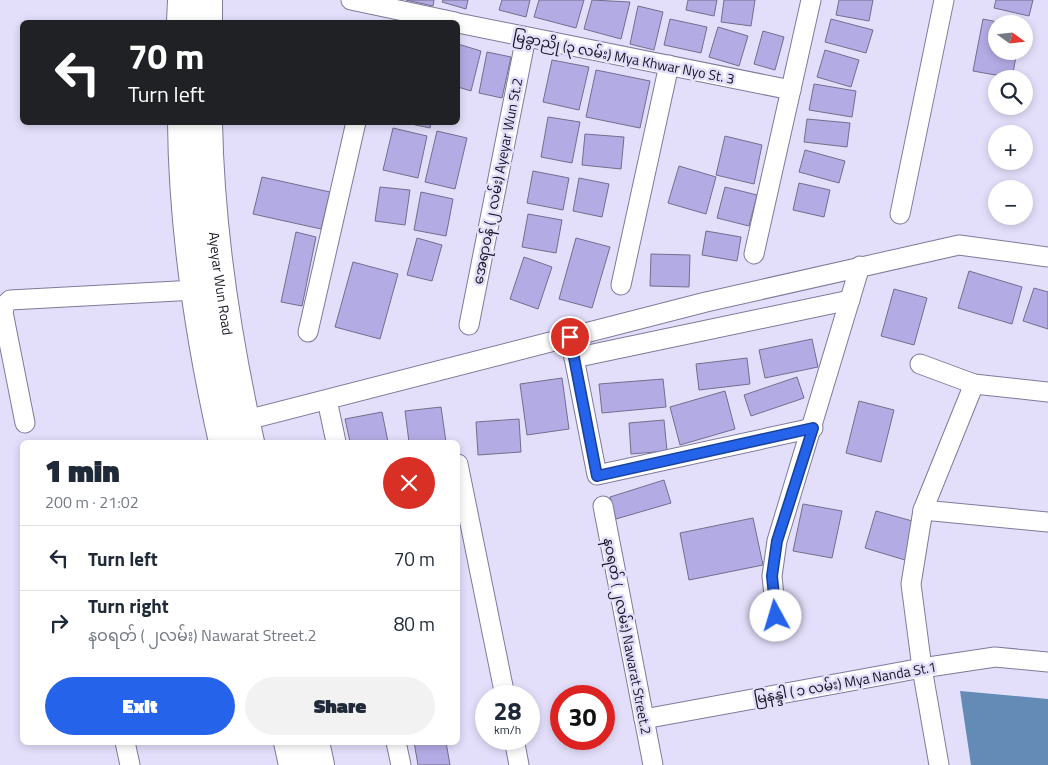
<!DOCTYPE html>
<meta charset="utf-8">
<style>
:root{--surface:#fff;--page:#f2f2f3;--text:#1f2937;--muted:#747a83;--line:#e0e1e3;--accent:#2563eb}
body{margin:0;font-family:"Titillium Web","Noto Sans Myanmar",sans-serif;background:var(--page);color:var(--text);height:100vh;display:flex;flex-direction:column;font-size:19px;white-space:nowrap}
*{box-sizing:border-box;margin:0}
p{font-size:16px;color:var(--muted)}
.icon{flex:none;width:28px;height:28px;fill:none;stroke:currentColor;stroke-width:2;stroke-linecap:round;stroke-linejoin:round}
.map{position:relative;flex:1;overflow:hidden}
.drawer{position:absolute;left:20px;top:440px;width:440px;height:305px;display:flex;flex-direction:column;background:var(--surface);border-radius:8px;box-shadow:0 2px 8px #0003}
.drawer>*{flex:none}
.top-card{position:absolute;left:20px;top:20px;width:440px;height:105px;border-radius:8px;box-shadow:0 2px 8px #0003;background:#202124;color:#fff;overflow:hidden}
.needle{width:32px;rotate:105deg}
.tools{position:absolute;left:988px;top:15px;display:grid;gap:10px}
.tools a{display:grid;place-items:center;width:45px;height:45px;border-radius:50%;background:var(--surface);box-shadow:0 2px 8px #0003;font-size:25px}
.speed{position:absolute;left:475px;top:685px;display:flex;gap:10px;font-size:25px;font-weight:700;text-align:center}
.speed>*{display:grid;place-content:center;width:65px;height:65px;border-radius:50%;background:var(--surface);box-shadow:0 2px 8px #0003;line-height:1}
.speed small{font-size:12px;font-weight:400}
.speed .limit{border:8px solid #d22;background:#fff;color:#111}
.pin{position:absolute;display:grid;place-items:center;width:42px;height:42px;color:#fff;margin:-21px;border:2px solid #fff;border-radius:50%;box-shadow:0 1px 5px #0007}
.me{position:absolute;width:55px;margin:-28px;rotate:354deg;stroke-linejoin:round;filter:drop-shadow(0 0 4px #0008)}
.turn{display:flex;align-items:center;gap:18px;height:105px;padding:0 25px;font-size:22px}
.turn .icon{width:65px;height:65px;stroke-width:2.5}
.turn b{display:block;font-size:35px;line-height:42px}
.round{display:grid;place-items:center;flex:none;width:52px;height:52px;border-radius:26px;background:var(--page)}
.head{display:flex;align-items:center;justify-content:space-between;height:85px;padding:0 25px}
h1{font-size:30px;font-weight:800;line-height:38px}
.primary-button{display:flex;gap:10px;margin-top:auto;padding:10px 25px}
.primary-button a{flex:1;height:58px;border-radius:30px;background:var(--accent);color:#fff;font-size:20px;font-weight:800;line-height:58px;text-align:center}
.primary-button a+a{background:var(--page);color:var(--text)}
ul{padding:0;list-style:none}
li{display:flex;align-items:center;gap:15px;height:65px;padding:0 25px;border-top:1px solid var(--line)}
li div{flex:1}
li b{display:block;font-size:19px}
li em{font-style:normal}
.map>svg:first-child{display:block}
.water{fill:#648ab6}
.building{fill:#b3abe3;stroke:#726e8d}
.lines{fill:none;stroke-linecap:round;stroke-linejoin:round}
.street-casing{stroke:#7e7a99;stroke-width:21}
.primary-casing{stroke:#7e7a99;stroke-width:30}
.street{stroke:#fff;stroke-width:19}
.primary{stroke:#fff;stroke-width:28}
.route-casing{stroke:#184099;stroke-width:12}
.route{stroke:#2563eb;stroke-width:9}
.labels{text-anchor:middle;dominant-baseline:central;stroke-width:5;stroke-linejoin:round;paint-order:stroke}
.street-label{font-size:14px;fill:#161521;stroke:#e3dffb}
</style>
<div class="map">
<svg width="1048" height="765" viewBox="0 0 1048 765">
<rect width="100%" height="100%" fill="#e3dffb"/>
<path class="water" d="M960 691 1048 699V765H971Z"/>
<g class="building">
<path d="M406 0H434L433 6Z"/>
<path d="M443 0H468L466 9 442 2Z"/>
<path d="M502 0H530L526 17 499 10Z"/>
<path d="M539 0H584L576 28 534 17Z"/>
<path d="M592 0 630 2 621 39 584 29Z"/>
<path d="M688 0H717L714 16 686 10Z"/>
<path d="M724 0H755L751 26 721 22Z"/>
<path d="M839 0H873L869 21 836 15Z"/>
<path d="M996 0H1033L1029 16 994 8Z"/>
<path d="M638 6 663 12 654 50 630 44Z"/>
<path d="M670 19 707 27 701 53 664 45Z"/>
<path d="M831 19 873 30 866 53 825 42Z"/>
<path d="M983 19 1007 24H996V51H1017L1012 78 973 71Z"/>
<path d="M718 27 748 36 739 66 709 57Z"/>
<path d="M763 31 784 37 775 70 754 64Z"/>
<path d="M458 44 481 51 471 91 458 87Z"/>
<path d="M825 50 859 60 851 87 817 77Z"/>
<path d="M487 52 511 57 502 98 479 93Z"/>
<path d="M552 60 589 67 579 110 543 102Z"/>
<path d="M596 70 650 81 640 128 586 117Z"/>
<path d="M814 84 856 91 852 117 809 110Z"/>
<path d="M548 117 580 122 572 163 541 157Z"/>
<path d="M807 119 850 123 847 147 804 142Z"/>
<path d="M402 122H431L430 128Z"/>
<path d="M393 128 427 136 418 178 383 170Z"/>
<path d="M437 131 467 138 455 189 425 182Z"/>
<path d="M585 134 624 137 621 169 582 165Z"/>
<path d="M725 136 762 145 754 184 716 175Z"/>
<path d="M805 150 845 161 839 183 799 172Z"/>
<path d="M679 166 716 177 706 214 668 203Z"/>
<path d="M533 171 569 178 563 210 527 203Z"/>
<path d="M262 177 330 192 321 229 253 214Z"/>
<path d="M579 178 609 184 602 217 573 211Z"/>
<path d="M799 183 830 190 824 217 793 210Z"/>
<path d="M380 187 410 190 405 225 375 221Z"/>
<path d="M725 187 757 195 749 226 717 218Z"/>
<path d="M421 192 453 199 446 236 414 230Z"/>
<path d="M528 214 562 220 556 253 522 247Z"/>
<path d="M706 231 741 237 737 261 702 255Z"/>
<path d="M296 232 316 237 302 306 281 302Z"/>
<path d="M417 238 442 245 432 281 407 275Z"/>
<path d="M576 238 610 247 592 308 559 299Z"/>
<path d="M651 254 690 255 689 287 650 286Z"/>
<path d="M524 257 552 267 538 309 510 299Z"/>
<path d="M353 262 398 274 380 339 335 327Z"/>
<path d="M969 271 1022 287 1012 324 958 308Z"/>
<path d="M1034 288 1048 292V329L1023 321Z"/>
<path d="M894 289 927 298 914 345 881 336Z"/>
<path d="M812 339 818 367 765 378 759 350Z"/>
<path d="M747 358 750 384 699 390 696 364Z"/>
<path d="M797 377 804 398 751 416 744 395Z"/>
<path d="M562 378 569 429 527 435 520 384Z"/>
<path d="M663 379 666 407 602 413 599 384Z"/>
<path d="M725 391 735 429 680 445 670 407Z"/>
<path d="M859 401 894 410 881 462 846 453Z"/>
<path d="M441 407 446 442H409L405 411Z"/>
<path d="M382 412 388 442H350L345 419Z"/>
<path d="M519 419 521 452 478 455 476 422Z"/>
<path d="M664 420 667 451 631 454 629 423Z"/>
<path d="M664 480 671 503 616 519 610 497Z"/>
<path d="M803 504 842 511 832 558 793 551Z"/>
<path d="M876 511 916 522 905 560 865 548Z"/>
<path d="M753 518 763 565 689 580 680 533Z"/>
<path d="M414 742H446L450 765H418Z"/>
</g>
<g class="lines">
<defs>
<g id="street">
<path d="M351 0 455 22"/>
<path d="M458 23 791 90"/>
<path d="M900 214 944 0"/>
<path d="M754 254 811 0"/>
<path d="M621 285 669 65"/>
<path d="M469 325 526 37"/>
<path d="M308 332 356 122"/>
<path d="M570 337 597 475 813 428"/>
<path d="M574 358 850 300"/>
<path d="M920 364 974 384 1048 392"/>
<path d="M327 400 336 442"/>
<path d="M25 423 3 312 5 305 10 300 196 290"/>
<path d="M235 423 706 302 959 245 1048 257"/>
<path d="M458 464 505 696"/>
<path d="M603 506 653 765"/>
<path d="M923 510 1048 522"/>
<path d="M776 616 772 576 777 541 860 266"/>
<path d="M644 719 922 668 995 657 1048 662"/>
<path d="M514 739 519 765"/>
<path d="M125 742 130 765"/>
<path d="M396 742 401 765"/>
<path d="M939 765 922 668 911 584 923 510 974 384"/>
</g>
<g id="primary">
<path d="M181 22 182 0"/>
<path d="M208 22V0"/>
<path d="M182 122C183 228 200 340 223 442"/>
<path id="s1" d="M208 122C210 229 227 339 250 442"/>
<path d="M288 742 293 765"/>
<path d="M315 742 320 765"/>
</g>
</defs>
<use href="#street" class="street-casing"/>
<use href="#primary" class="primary-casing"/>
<use href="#street" class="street"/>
<use href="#primary" class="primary"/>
</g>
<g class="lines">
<defs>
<path id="route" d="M570 337 597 476 813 428 777 541 772 576 776 616"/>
</defs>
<use href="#route" class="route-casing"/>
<use href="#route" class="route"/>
</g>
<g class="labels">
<g class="street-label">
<text transform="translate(624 57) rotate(11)">မြခွာညို (၃ လမ်း) Mya Khwar Nyo St. 3</text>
<text transform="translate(497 181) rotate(-79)">အေရာဝန် (၂ လမ်း) Ayeyar Wun St.2</text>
<text stroke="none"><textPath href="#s1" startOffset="162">Ayeyar Wun Road</textPath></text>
<text transform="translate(628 636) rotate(79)">နဝရတ် ( ၂လမ်း) Nawarat Street.2</text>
<text transform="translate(845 682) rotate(-10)">မြနန္ဒါ ( ၁ လမ်း) Mya Nanda St.1</text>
</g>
</g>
</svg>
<div class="tools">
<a><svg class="needle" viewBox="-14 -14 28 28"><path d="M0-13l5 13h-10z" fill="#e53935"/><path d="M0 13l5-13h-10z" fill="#747a83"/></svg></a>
<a><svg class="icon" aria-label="search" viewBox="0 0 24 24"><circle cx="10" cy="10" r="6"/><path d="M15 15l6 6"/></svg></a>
<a>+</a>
<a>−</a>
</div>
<div class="speed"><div>28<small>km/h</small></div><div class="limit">30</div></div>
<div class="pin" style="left:570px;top:337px;background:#d93025"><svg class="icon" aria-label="arrive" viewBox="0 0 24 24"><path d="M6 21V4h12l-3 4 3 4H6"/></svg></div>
<svg class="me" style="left:776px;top:616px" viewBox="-20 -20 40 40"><circle r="19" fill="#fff"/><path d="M0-13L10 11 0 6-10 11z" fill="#2563eb"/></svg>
<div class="top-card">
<div class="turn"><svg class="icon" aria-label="left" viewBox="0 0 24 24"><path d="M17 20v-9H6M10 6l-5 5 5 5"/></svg><div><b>70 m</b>Turn left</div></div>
</div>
<section class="drawer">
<div class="head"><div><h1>1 min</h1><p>200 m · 21:02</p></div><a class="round" style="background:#d93025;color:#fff"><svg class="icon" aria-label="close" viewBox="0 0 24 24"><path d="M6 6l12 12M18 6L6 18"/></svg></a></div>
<ul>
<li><svg class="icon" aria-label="left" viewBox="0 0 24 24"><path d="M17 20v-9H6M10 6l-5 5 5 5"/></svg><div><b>Turn left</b></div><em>70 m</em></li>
<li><svg class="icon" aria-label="right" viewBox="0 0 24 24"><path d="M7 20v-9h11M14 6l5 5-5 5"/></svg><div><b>Turn right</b><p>နဝရတ် ( ၂လမ်း) Nawarat Street.2</p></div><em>80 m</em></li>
</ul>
<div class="primary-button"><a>Exit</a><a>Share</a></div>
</section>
</div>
